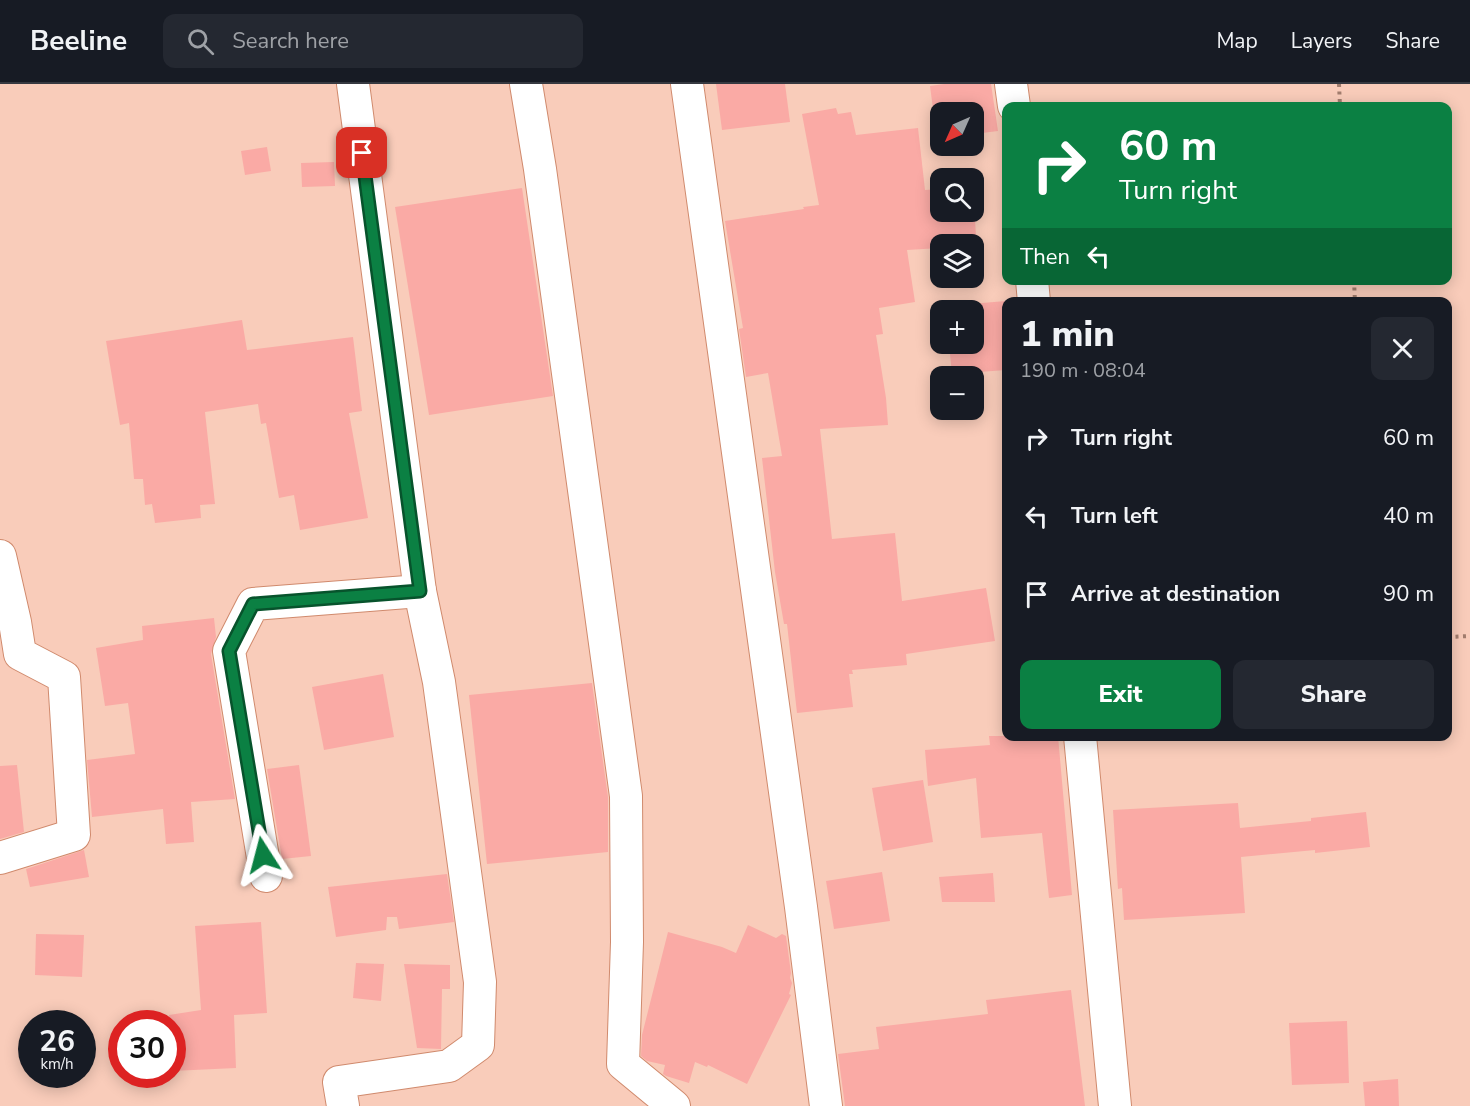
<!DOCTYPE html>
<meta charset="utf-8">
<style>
:root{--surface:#171b24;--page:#242831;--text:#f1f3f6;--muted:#9ea1a6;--line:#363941;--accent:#0b8043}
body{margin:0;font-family:"Nunito Sans",sans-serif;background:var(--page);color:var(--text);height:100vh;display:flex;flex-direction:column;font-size:22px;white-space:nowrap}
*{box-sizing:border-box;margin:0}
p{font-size:20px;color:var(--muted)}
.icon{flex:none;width:33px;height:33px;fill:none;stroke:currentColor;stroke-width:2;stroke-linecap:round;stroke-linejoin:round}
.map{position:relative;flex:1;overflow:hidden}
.side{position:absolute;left:1002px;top:213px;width:450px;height:444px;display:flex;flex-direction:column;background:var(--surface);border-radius:12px;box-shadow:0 3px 15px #0003}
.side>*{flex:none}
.hud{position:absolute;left:1002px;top:18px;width:450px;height:183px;border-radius:12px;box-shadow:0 3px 15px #0003;background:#0b8043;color:#fff;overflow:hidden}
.needle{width:39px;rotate:225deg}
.controls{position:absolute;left:930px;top:18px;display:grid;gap:12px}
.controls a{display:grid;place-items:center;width:54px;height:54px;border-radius:12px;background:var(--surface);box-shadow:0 3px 15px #0003;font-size:30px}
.speed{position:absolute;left:18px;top:926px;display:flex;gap:12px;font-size:30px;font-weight:700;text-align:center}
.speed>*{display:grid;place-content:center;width:78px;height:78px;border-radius:50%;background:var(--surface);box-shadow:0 3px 15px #0003;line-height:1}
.speed small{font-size:15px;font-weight:400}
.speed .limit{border:9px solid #d22;background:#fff;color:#111}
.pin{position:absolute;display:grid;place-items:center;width:51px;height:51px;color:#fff;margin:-26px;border-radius:12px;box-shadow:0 3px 9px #0006}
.me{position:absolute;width:66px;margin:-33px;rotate:351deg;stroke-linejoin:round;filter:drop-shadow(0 0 4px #0008)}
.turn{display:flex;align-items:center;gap:21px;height:126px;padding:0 18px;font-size:27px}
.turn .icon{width:78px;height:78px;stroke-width:2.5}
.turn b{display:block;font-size:42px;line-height:51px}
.then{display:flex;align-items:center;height:57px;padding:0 18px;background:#0003;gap:12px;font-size:22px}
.round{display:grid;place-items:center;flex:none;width:63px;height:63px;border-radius:12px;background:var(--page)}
.headline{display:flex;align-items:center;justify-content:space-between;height:102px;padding:0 18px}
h1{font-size:36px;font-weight:800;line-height:45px}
.primary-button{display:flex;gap:12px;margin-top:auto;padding:12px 18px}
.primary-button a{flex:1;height:69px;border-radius:12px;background:var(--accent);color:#fff;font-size:24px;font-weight:800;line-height:69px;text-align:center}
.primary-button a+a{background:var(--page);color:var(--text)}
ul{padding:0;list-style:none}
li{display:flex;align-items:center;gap:18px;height:78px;padding:0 18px}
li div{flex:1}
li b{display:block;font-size:22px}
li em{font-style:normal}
header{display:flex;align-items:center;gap:36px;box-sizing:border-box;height:84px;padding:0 30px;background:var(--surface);border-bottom:2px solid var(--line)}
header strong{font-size:28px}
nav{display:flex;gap:33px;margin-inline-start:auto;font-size:21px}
.search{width:420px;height:54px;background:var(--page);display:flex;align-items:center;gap:15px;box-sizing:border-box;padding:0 21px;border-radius:12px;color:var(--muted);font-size:22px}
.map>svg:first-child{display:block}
.building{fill:#faaaa5}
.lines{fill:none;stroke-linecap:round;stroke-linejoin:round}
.street-casing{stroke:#d08a6d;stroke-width:34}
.path{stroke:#a27d6e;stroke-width:4;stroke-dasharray:3 4.5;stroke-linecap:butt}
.street{stroke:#fff;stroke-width:32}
.route-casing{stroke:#07532c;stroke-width:15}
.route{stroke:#0b8043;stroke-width:10}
</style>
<header>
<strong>Beeline</strong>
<div class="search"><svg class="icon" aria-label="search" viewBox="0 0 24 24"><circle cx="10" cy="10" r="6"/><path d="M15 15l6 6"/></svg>Search here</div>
<nav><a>Map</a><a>Layers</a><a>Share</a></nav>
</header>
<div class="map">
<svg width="1470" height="1022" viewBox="0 0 1470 1022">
<rect width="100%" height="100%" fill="#f9ccba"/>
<g class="building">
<path d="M716 0H785L790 38 722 46Z"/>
<path d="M944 0H991L998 47 974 50V28H940V55H937L930 2Z"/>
<path d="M836 24 838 30 851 28 856 51 918 44 925 106 940 105V128H974V117L976 153 960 154V160H940V164L907 166 915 218 879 224 883 250 876 251 886 314 888 341 820 345 832 455 895 449 902 517 986 504 995 557 906 570 907 581 852 586 853 590H849L853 623 797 629 787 540H784L775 488 762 374 782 372 768 289 746 293 739 245 743 244 725 137 804 125 803 123 819 121 802 30Z"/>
<path d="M267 63 271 87 245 91 241 67Z"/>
<path d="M334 78 335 102 302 103 301 79Z"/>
<path d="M522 104 553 312 429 331 395 123Z"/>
<path d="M1006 217V286L952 290 949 260H974V226H946V222Z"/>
<path d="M242 236 247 266 353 253 362 327 349 329 368 434 300 446 294 411 279 414 266 339 261 340 258 320 205 328 215 420 200 421 201 434 155 439 152 420 145 421 143 395H134L129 339 120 341 106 257Z"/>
<path d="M214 534 216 553 211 570 235 715 191 718 194 758 166 760 163 725 92 733 87 676 135 670 128 619 105 622 96 564 143 556 142 542Z"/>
<path d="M383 590 394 653 324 666 312 603Z"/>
<path d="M592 599 608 713V768L487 780 469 611Z"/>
<path d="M989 652H1058L1072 811 1049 814 1042 749 981 754 976 694 928 702 925 666 990 661Z"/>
<path d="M17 681 24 748 0 755V682Z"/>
<path d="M299 681 311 772 282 775 267 685Z"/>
<path d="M923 696 933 758 883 767 872 704Z"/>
<path d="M1238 719 1240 744 1311 737V734L1366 728 1370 763 1315 769V766L1241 773 1245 829 1124 836 1122 804 1118 805 1113 726Z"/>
<path d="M84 766 89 793 30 803 26 785Z"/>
<path d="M882 788 890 837 834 845 826 797Z"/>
<path d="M993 789 995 818H942L939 793Z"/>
<path d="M447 790 454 838 399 845 397 833H387L386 846 336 853 328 803Z"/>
<path d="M261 838 267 929 234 931 236 984 172 987V939H170L169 931 201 926 195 842Z"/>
<path d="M748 841 776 854 782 850 786 852 791 889 790 894 792 899 789 910 791 911 747 1000 708 981 707 983 695 978 689 999 666 992 663 990 665 981 647 977 641 972 642 951 668 848 722 863 736 869Z"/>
<path d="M36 850 84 851 82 893 35 891Z"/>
<path d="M356 879 384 880 381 917 353 914Z"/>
<path d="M404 880 450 881V905H442L441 965 417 964Z"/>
<path d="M1071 906 1085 1022H845L838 970 879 965 876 943 988 930 986 916Z"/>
<path d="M1347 937 1349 999 1292 1001 1289 939Z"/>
<path d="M1398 995 1399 1022H1365L1363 998Z"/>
</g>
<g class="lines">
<defs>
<g id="street">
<path d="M526 0 540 85 626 712 627 858 623 980 674 1022"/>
<path d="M687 0 801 823 826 1022"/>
<path d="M1011 0 1014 22"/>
<path d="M1032 196 1034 218"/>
<path d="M0 472 15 538 20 570 64 593 74 751 0 774"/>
<path d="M1080 652 1115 1022"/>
<path d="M266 792 229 567 253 520 420 507"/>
<path d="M343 1022 339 998 449 982 478 961 480 898 439 598 420 507 353 0"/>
</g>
</defs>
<use href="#street" class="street-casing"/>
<g class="path">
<path d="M1339 0 1340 22"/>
<path d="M1354 196 1355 218"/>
<path d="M1448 553 1470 552"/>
</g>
<use href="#street" class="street"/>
</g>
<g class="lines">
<defs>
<path id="route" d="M263 771 229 567 253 520 420 507 362 69"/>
</defs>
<use href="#route" class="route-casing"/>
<use href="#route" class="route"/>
</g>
</svg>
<div class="controls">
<a><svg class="needle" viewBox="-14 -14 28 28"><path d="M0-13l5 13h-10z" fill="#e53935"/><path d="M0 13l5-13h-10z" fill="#9ea1a6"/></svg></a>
<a><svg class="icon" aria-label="search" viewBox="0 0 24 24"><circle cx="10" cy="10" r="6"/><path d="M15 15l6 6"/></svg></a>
<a><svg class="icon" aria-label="layers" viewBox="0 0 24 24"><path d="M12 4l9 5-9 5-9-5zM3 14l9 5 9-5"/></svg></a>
<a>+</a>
<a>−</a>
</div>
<div class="speed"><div>26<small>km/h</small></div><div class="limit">30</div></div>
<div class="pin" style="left:362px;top:69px;background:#d93025"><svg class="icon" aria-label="arrive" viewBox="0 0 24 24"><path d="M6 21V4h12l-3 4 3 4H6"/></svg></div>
<svg class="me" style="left:263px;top:771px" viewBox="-20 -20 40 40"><path d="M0-17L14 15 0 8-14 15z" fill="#0b8043" stroke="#fff" stroke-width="4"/></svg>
<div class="hud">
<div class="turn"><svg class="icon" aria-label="right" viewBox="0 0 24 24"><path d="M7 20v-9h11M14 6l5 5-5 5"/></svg><div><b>60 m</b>Turn right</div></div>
<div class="then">Then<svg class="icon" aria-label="left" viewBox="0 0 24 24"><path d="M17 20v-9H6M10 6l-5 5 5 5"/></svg></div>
</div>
<section class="side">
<div class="headline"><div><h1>1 min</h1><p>190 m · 08:04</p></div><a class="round"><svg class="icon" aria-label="close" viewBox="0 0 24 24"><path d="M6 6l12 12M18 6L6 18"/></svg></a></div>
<ul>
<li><svg class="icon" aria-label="right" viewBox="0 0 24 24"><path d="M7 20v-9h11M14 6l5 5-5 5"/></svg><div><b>Turn right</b></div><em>60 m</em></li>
<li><svg class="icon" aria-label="left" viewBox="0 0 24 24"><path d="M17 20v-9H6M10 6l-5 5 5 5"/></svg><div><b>Turn left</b></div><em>40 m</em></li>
<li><svg class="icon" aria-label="arrive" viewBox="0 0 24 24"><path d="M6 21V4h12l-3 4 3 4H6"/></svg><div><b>Arrive at destination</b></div><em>90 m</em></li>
</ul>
<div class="primary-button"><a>Exit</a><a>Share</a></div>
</section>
</div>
